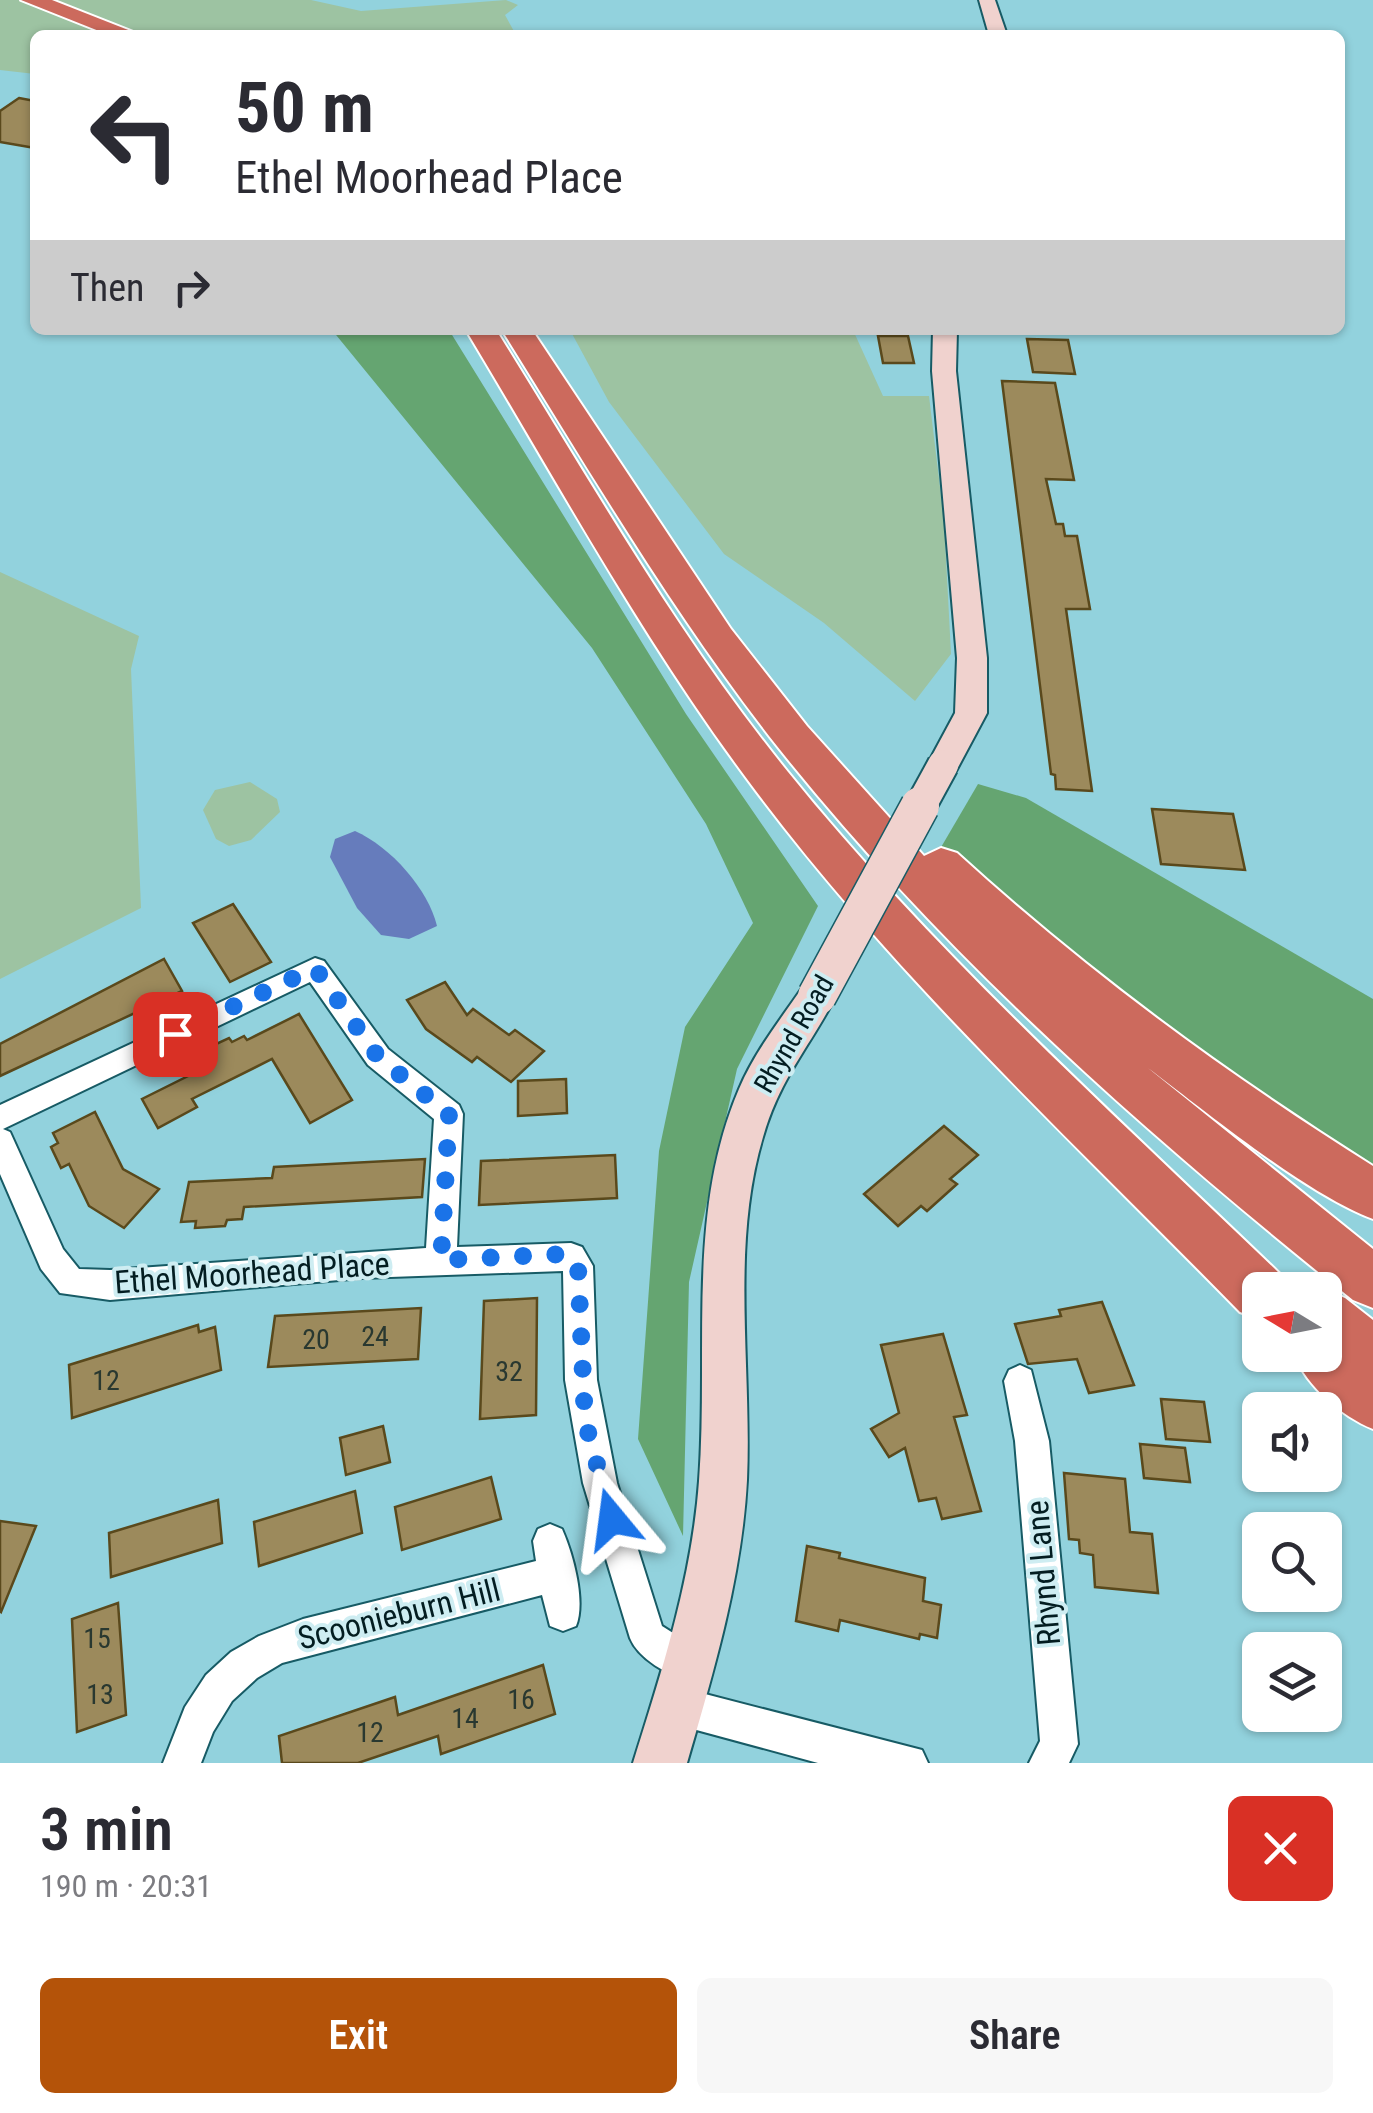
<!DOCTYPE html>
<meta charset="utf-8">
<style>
:root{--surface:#fff;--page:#f7f7f7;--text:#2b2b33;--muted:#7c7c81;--accent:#b45309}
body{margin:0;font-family:"Roboto Condensed",sans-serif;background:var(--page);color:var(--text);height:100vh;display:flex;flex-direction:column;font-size:38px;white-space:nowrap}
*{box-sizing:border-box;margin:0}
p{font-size:32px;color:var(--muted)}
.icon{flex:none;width:55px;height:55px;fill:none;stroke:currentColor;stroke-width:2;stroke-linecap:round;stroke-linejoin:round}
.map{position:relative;height:1763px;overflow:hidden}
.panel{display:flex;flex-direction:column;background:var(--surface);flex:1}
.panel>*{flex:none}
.hud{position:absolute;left:30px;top:30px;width:1315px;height:305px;border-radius:15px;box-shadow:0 2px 8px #0004;background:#fff;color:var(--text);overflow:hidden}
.needle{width:65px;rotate:280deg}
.tools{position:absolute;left:1242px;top:1272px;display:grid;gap:20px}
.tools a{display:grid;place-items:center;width:100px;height:100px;border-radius:15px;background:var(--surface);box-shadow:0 2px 8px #0004;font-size:50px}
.pin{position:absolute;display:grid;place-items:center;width:85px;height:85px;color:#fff;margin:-42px;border-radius:20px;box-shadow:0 5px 15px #0006}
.me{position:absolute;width:110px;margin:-55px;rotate:344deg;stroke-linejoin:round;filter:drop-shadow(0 0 8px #0008)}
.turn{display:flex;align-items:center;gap:35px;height:210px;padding:0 40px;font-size:45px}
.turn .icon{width:130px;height:130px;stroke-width:2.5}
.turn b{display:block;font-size:70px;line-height:85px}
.then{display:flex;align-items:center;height:95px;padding:0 40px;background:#0003;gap:20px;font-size:38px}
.round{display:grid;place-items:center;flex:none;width:105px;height:105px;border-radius:15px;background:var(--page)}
.head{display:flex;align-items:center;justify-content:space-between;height:170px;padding:0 40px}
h1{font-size:60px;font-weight:600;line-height:75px}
.primary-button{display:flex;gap:20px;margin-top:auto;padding:20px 40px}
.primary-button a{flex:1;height:115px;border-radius:15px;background:var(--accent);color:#fff;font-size:40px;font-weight:600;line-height:115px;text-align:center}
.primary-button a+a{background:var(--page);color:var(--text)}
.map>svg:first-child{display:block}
.green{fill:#9dc3a2}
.forest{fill:#65a571}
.water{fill:#667cbc}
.building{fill:#9c8a5c;stroke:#5a491c;stroke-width:2.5}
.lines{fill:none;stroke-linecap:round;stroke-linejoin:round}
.street-casing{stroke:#175b65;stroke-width:4}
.secondary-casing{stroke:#175b65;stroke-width:4}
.highway-casing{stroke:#fff;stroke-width:4}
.street{fill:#fff;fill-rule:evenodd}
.secondary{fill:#f0d2ce;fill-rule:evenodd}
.highway{fill:#cc6a5d;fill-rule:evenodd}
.secondary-bridge-far1-casing{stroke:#175b65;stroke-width:34;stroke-linecap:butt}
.secondary-bridge-casing{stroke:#175b65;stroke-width:41;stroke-linecap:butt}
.secondary-bridge-far1{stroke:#f0d2ce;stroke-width:30}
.secondary-bridge{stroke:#f0d2ce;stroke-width:38}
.route{stroke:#1a73e8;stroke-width:18;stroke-dasharray:0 32.4}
.labels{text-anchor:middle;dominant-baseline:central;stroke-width:8;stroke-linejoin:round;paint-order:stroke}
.street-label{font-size:28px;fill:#031d21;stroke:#ceedf2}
.near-number-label{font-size:28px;fill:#293830}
.near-street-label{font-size:32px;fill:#031d21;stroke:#ceedf2}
</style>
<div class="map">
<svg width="1373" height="1763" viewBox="0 0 1373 1763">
<rect width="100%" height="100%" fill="#92d2dd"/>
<g class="green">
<path d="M0 0H311L361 11 506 0 518 5 505 15 516 35H35V74L0 70Z"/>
<path d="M570 330H853L883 396H929L944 520 951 654 915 701 824 623 724 554 609 402Z"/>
<path d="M0 572 139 636 131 669 141 908 0 979Z"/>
<path d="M250 782 277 799 280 812 251 840 229 846 216 839 203 810 215 790Z"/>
</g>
<g class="forest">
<path d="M332 330H449L686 714 818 906 737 1069 689 1282 683 1536 638 1439 659 1151 685 1027 753 923 706 824 592 648Z"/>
<path d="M978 784 1026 798 1373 999V1165L1233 1081 940 849Z"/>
</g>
<path class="water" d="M355 831C391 847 428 889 437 926L409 939 381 935 357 908 330 857 335 839Z"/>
<g class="building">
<path d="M19 98 35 101V148L0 142V111Z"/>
<path d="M878 336H908L914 363H883Z"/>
<path d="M1027 339 1068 340 1075 374 1033 372Z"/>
<path d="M1002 381 1055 383 1074 480 1046 479 1056 524H1063L1065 536H1077L1090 609H1066L1092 791 1056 789 1055 775 1051 774Z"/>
<path d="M1152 809 1233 814 1245 870 1161 864Z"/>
<path d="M233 904 271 962 230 982 193 923Z"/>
<path d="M164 959 182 991 0 1076V1044Z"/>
<path d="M445 982 467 1015 473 1009 509 1035 515 1030 544 1051 511 1082 477 1057 472 1062 426 1029 407 1000Z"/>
<path d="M299 1014 352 1100 310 1123 272 1059 192 1099 197 1107 158 1128 142 1099 198 1071 192 1062 206 1055 203 1050 229 1038 232 1042 244 1036 247 1040Z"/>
<path d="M566 1079 567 1113 518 1116V1081Z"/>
<path d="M95 1112 123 1169 159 1189 124 1228 89 1206 69 1164 61 1168 51 1147 58 1143 53 1133Z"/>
<path d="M944 1126 978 1155 950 1179 957 1184 927 1211 921 1206 898 1226 864 1194Z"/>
<path d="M615 1155 617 1198 479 1205 481 1161Z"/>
<path d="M425 1159 422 1197 244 1207 242 1219 227 1220 225 1226 195 1228 196 1221 181 1222 189 1182 272 1178 274 1167Z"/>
<path d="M537 1298 536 1415 480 1419 484 1301Z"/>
<path d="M1102 1302 1134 1385 1089 1393 1077 1359 1028 1364 1015 1324 1061 1316 1059 1310Z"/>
<path d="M421 1308 418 1359 268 1367 275 1316Z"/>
<path d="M198 1325 199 1332 215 1327 221 1370 72 1418 69 1365Z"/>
<path d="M943 1334 967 1415 954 1417 981 1511 942 1519 936 1498 919 1501 905 1448 889 1457 871 1429 899 1413 881 1345Z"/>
<path d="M1161 1399 1204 1402 1210 1442 1166 1439Z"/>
<path d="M383 1426 390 1462 346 1475 340 1438Z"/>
<path d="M1140 1444 1185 1448 1190 1482 1144 1478Z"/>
<path d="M1064 1473 1125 1479 1130 1532 1152 1534 1158 1593 1095 1587 1093 1555 1080 1553 1079 1540 1069 1539Z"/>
<path d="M491 1477 501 1519 402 1550 395 1507Z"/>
<path d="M355 1491 362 1533 259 1566 254 1522Z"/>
<path d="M218 1500 222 1543 111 1577 109 1533Z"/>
<path d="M0 1521 36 1526 1 1612 0 1611Z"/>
<path d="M807 1546 840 1553 839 1558 925 1578 923 1601 941 1605 937 1638 920 1634 919 1639 840 1620 838 1631 796 1621Z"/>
<path d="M118 1603 126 1715 77 1732 72 1619Z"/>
<path d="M543 1665 555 1714 441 1754 438 1736 358 1763H282L279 1736 395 1697 398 1715Z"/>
</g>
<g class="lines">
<defs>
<g id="street">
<path d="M315 958 324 961 388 1049 459 1105 463 1114 457 1247 571 1243 582 1247 593 1266 597 1380 617 1483 662 1626 703 1652 708 1665 703 1678 690 1683C668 1674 639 1660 630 1638L583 1483 565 1380 563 1271 362 1278 110 1300 60 1293 41 1269 0 1174V1105ZM310 982 368 1065 434 1119 426 1248 110 1270 79 1269 63 1249 10 1132 3 1129Z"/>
<path d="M1020 1365 1031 1370 1049 1441 1078 1744 1069 1763H1029L1040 1741 1015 1441 1004 1381 1009 1370Z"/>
<path d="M550 1524 562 1529C573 1554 586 1601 576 1626L563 1631 550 1626 542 1595 282 1663 257 1678 232 1701 213 1732 201 1763H163L185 1707 206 1675 231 1652 259 1636 303 1619 536 1561 533 1541 538 1529Z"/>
<path d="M678 1687 922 1750 928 1763H818L678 1725 665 1719 659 1706 665 1693Z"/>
</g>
<g id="secondary">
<path d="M979 0H995L1007 35H989Z"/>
<path d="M933 330H957L956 371 987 658V713L955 773H931L927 765 955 713 957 658 932 371Z"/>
<path d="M817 981 830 985 836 996C809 1048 780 1078 763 1137 730 1247 752 1367 747 1480 742 1576 714 1671 687 1763H633C662 1671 692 1578 699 1481 709 1350 686 1213 739 1089 755 1051 781 1019 804 985Z"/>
</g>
<g id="highway">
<path d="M21 0H52L141 35H109Z"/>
<path d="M466 330H496C590 480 676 634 788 772 935 954 1112 1112 1280 1274L1287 1290H1260V1319L1240 1312C1075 1143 898 980 756 791 646 645 560 486 466 330Z"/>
<path d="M502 330H532L731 629 807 726 924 856 941 848 957 853C1086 971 1225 1073 1373 1166V1219C1306 1194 1208 1113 1148 1068L1373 1249V1308L1353 1300C1145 1133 944 956 777 746 674 615 590 471 502 330Z"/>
<path d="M1325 1290 1345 1298 1373 1320V1429C1341 1416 1308 1387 1294 1355H1325Z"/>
</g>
</defs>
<use href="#street" class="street-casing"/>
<use href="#secondary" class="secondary-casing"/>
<use href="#highway" class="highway-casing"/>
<use href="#street" class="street"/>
<use href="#secondary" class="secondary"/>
<use href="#highway" class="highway"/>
<defs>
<path id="secondary-bridge-far1" d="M919 809 943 765"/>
<path id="secondary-bridge" d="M817 996 920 806"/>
</defs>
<use href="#secondary-bridge-far1" class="secondary-bridge-far1-casing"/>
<use href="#secondary-bridge" class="secondary-bridge-casing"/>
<use href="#secondary-bridge-far1" class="secondary-bridge-far1"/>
<use href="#secondary-bridge" class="secondary-bridge"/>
</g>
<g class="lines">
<path class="route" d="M175 1034 315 968 378 1057 449 1114 441 1260 563 1254 578 1266 585 1421 612 1519"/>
</g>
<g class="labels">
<g class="street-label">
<text transform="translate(794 1034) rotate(-60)">Rhynd Road</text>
</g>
<g class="near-number-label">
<text x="375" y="1336">24</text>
<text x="316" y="1339">20</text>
<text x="509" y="1371">32</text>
<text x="106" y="1380">12</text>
<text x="97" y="1638">15</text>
<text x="100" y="1694">13</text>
<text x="521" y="1699">16</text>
<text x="465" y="1718">14</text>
<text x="370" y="1732">12</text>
</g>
<g class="near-street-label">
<text transform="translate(252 1273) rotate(-4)">Ethel Moorhead Place</text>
<text transform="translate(1043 1573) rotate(-95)">Rhynd Lane</text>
<text transform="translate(399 1614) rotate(-14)">Scoonieburn Hill</text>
</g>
</g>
</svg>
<div class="tools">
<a><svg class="needle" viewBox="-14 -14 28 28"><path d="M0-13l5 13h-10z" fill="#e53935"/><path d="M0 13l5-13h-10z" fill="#7c7c81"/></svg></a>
<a><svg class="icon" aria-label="sound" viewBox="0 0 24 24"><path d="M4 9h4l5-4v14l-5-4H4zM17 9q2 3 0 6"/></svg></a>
<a><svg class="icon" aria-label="search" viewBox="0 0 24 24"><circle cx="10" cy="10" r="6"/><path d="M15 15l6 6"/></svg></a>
<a><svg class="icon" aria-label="layers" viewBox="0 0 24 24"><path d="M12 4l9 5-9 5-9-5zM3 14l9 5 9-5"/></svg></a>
</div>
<div class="pin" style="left:175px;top:1034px;background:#d93025"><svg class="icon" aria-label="arrive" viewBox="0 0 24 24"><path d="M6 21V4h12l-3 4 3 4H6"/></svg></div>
<svg class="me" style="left:612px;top:1519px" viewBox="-20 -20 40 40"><path d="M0-17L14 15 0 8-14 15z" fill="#1a73e8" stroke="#fff" stroke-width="4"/></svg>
<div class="hud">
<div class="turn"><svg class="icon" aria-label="left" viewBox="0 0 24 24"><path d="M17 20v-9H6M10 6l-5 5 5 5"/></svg><div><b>50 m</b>Ethel Moorhead Place</div></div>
<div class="then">Then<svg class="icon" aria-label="right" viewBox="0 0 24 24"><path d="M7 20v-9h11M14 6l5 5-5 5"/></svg></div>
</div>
</div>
<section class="panel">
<div class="head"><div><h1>3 min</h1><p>190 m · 20:31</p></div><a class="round" style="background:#d93025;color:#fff"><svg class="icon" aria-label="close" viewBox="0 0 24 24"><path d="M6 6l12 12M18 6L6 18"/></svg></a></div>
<div class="primary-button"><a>Exit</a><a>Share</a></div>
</section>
